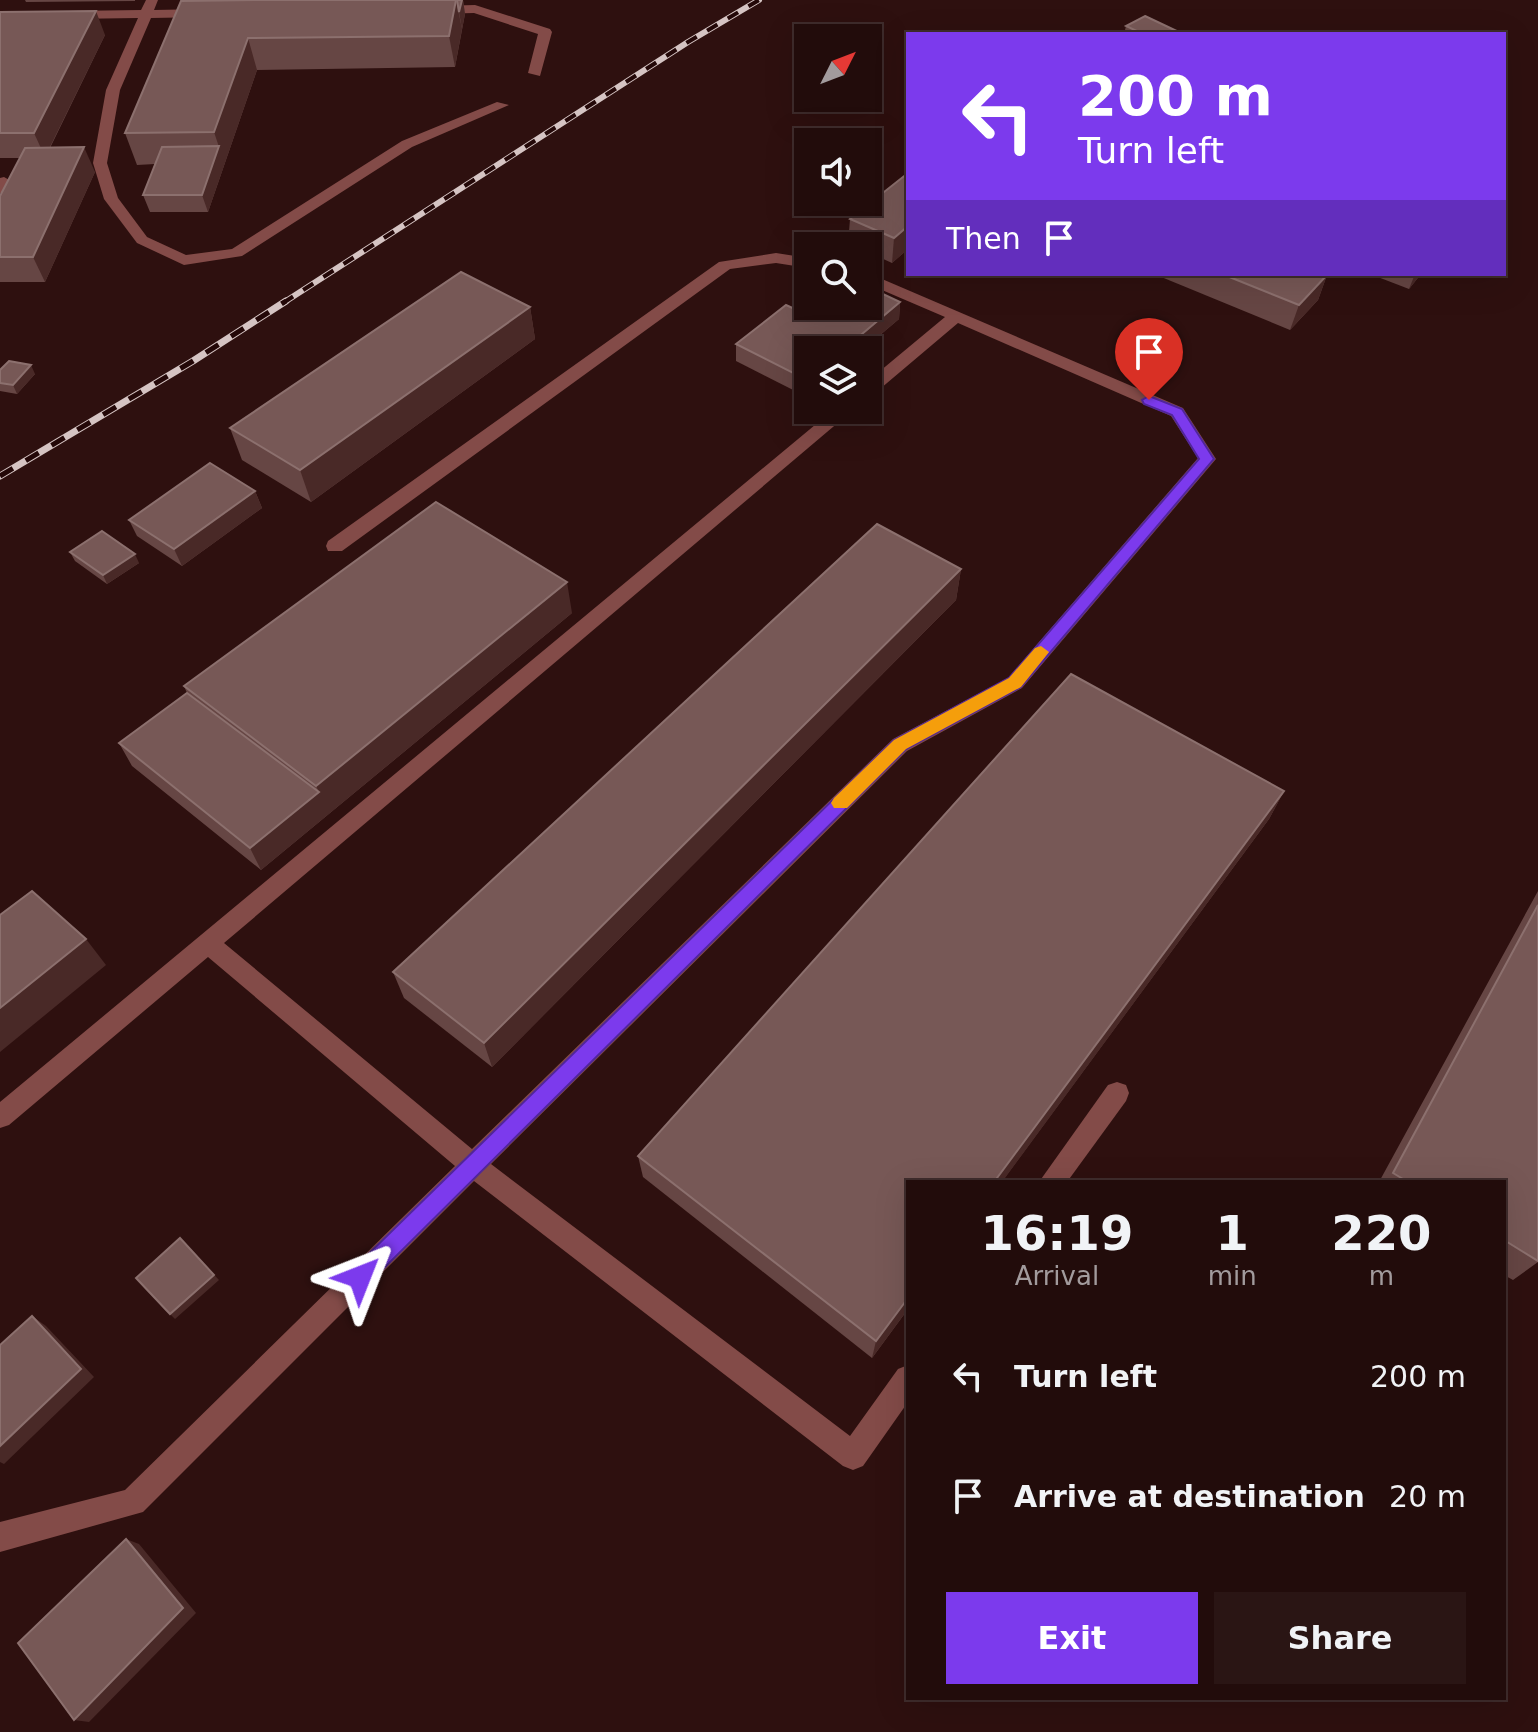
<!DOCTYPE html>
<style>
:root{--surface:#220c0b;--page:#2a1514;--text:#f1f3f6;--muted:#a29b9d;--line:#3f2c2c;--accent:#7c3aed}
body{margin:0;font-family:"DejaVu Sans",sans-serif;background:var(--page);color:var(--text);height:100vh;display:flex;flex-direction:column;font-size:30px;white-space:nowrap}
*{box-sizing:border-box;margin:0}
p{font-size:26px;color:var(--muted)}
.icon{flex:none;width:44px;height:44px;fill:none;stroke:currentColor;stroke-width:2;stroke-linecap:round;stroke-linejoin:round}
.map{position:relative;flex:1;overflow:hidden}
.panel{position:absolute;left:906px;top:1180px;width:600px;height:520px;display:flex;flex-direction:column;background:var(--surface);border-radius:0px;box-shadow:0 8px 32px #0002,0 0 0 2px var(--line)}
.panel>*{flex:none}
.banner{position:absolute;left:906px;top:32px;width:600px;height:244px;border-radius:0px;box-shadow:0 8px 32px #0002,0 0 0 2px var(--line);background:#7c3aed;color:#fff;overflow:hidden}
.needle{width:52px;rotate:48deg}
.fabs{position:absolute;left:794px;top:24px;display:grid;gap:16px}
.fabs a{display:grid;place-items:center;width:88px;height:88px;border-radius:0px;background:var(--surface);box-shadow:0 8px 32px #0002,0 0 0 2px var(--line);font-size:40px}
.pin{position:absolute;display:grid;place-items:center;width:68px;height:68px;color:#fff;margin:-82px -34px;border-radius:50% 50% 50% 0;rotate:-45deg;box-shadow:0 0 8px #0007}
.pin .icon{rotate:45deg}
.me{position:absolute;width:88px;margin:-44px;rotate:45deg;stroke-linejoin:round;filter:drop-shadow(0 0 6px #0008)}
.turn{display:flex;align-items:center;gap:28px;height:168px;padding:0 40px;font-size:36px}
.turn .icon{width:104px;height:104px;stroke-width:2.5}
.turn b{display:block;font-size:56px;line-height:68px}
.then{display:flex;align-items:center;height:76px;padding:0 40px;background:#0003;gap:16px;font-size:30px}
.eta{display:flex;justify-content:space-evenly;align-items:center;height:136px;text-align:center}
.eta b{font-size:48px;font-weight:800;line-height:56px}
.cta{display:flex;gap:16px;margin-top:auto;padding:16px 40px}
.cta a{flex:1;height:92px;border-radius:0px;background:var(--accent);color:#fff;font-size:32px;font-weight:800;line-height:92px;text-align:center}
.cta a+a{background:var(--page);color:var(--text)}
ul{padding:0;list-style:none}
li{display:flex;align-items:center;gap:24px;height:120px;padding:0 40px}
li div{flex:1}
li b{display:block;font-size:30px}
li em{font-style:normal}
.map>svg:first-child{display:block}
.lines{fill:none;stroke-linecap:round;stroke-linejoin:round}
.service{fill:#834b48;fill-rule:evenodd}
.rail-far1-casing{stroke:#d5c4c3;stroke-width:6}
.rail-casing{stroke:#d5c4c3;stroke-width:7}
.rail-far1{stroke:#230707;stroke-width:4;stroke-dasharray:12;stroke-linecap:butt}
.rail{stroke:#230707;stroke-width:5;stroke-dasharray:15;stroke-linecap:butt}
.wall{fill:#664644}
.shaded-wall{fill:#492927}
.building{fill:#775856;stroke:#8c706e;stroke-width:2}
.route{fill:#7c3aed;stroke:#51269a;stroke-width:2}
.slow{fill:#f59e0b}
</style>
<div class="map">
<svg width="1538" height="1732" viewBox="0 0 1538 1732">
<rect width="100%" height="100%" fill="#2e100f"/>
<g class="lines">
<g class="service">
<path d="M146 0H158L154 10 207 9 214 13 207 17 151 18 120 90 107 163 118 198 147 237 186 255 232 249 402 141 497 102 509 105 412 147 242 256 184 265 137 243 104 199 93 163 106 90 138 18 69 19 62 15 69 11 141 10Z"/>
<path d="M475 5 550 29 552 32 540 76 528 73 538 34 474 13 437 14 430 10 437 6Z"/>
<path d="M4 177 11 181 5 192 0 193V178Z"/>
<path d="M776 253 808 258V268L776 263 730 269 342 551H328L326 546 328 541 719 262Z"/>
<path d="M868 273 1183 408 1216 459 1022 688 907 751 491 1164 850 1436 898 1369 908 1365V1402L863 1466 853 1470 843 1466 474 1181 143 1512 0 1552V1522L125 1490 455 1166 208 957 9 1125 0 1128V1102L833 410H853L224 943 472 1149 893 739 1008 678 1198 458 1171 416 958 323 874 394 868 395V381L945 317 868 284Z"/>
<path d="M1117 1082 1126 1085 1129 1093 1126 1101 1067 1182H1039L1108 1085Z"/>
</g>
<defs>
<path id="rail-far1" d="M283 303 688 42 759 0"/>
<path id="rail" d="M0 476 193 361 286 301"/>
</defs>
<use href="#rail-far1" class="rail-far1-casing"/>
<use href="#rail" class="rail-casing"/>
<use href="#rail-far1" class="rail-far1"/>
<use href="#rail" class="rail"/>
</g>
<g class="wall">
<path d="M25 0H135V1L26 2Z"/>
<path d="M188 0H463L465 14 455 67 257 70 208 212H150L143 195 155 164 137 165 125 133Z"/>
<path d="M0 12 105 35 50 148 95 172 45 282H0V196L20 158H0Z"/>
<path d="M1126 26 1183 34H1124Z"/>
<path d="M908 173V249L892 263 868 252V246H854L848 244 850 219Z"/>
<path d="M1154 274H1325L1327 275 1318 300 1290 330Z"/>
<path d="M1370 274H1421L1409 289Z"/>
<path d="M900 302 899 319 807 397 736 361V344L812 317Z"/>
<path d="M530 307 535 339 311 502 242 460 230 428Z"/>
<path d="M0 370 35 374 17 394 0 391Z"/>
<path d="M255 491 262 508 182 566 137 536 129 520Z"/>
<path d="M70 552 139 563 107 584 75 561Z"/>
<path d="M961 569 956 600 492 1067 404 998 393 972Z"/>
<path d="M572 613 261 870 132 766 119 743 187 693 184 686Z"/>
<path d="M1284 791 1269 819 872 1358 643 1177 638 1156Z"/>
<path d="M1538 891V1262L1513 1280 1504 1275V1182H1379Z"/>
</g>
<g class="shaded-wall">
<path d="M456 0 462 29 455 67 449 36Z"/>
<path d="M462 0H463L465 14 462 29 459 12Z"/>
<path d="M96 11 105 35 45 157 34 133Z"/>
<path d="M248 38 257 70 208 212 202 195 219 147 214 132Z"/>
<path d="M84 147 95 172 45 282 33 257Z"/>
<path d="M908 226V249L892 263 894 238Z"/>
<path d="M1415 274H1421L1409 289Z"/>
<path d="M1327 275 1318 300 1290 330 1299 305Z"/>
<path d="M900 302 899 319 862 350H843Z"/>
<path d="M530 307 535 339 311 502 300 470Z"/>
<path d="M31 365 35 374 17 394 13 385Z"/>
<path d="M255 491 262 508 182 566 174 549Z"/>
<path d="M135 554 139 563 107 584 103 575Z"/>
<path d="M961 569 956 600 492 1067 484 1043Z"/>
<path d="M567 582 572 613 261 870 250 848 319 792 316 786Z"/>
<path d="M1284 791 1269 819 1002 1182H994Z"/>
<path d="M86 939 106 965 0 1052V1008Z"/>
<path d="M180 1238 219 1280 175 1319 170 1314Z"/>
<path d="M908 1298V1309L872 1358 876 1341Z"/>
<path d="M32 1316 46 1326 94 1377 4 1464 0 1462V1446Z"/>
<path d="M126 1539 139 1544 196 1613 89 1722 74 1720Z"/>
</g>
<g class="building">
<path d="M262 0H456L449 36 248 38 214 132 125 133 181 1Z"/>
<path d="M457 0H462L459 12Z"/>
<path d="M96 11 34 133H0V12Z"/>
<path d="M1145 16 1183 34H1143L1126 26Z"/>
<path d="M219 146 202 195H143L162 147Z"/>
<path d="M84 147 33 257H0V196L25 148Z"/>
<path d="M908 173V226L894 238 850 219Z"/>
<path d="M461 272 530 307 300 470 230 428Z"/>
<path d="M1222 274H1325L1327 275 1299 305Z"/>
<path d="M868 287 900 302 843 350H808L807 380 736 344 786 305 812 317 826 306H868Z"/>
<path d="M9 361 31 365 13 385 0 383V370Z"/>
<path d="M210 463 255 491 174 549 129 520Z"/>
<path d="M436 502 567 582 316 786 184 686Z"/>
<path d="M877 524 961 569 484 1043 393 972Z"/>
<path d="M102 531 135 554 103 575 70 552Z"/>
<path d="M1071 674 1284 791 994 1182H908V1298L876 1341 638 1156Z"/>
<path d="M187 693 319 792 250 848 119 743Z"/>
<path d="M32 891 86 939 0 1008V915Z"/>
<path d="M1538 905V1261L1504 1240V1182H1408L1393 1173Z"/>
<path d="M180 1238 214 1275 170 1314 136 1278Z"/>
<path d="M32 1316 81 1369 0 1446V1345Z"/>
<path d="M126 1539 183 1608 74 1720 18 1643Z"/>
</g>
<path class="route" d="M1149 396 1182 409 1214 459 1021 687 906 749 367 1285 360 1288 352 1285 349 1277 352 1270 894 740 1009 678 1199 459 1172 415 1144 404 1142 400Z"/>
<path class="slow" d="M1041 646 1049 652 1021 687 906 749 847 808H834L831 803 834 798 894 740 1009 678 1035 648Z"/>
</svg>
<div class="fabs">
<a><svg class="needle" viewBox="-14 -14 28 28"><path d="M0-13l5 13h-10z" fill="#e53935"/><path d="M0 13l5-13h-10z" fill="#a29b9d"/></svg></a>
<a><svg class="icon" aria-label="sound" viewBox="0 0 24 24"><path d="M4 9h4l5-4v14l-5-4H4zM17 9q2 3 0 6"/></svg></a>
<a><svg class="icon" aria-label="search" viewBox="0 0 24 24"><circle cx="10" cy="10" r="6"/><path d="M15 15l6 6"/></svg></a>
<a><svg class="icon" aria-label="layers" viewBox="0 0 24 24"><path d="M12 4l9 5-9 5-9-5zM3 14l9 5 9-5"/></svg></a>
</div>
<div class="pin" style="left:1149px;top:400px;background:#d93025"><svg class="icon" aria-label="arrive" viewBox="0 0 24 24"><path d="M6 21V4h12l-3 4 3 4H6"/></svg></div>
<svg class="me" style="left:360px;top:1277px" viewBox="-20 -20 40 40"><path d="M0-17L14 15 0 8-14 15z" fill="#7c3aed" stroke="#fff" stroke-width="4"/></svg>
<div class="banner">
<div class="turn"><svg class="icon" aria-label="left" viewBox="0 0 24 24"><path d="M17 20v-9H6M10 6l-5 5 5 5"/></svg><div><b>200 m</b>Turn left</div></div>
<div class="then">Then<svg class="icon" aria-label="arrive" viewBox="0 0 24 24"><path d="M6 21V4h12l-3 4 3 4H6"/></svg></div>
</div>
<section class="panel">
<div class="eta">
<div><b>16:19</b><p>Arrival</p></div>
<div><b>1</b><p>min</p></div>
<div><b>220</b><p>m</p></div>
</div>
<ul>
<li><svg class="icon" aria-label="left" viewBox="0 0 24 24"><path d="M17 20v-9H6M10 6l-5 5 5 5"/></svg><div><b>Turn left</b></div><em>200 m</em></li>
<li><svg class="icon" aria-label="arrive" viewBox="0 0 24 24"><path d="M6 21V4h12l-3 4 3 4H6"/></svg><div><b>Arrive at destination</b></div><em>20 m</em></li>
</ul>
<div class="cta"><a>Exit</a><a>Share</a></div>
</section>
</div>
